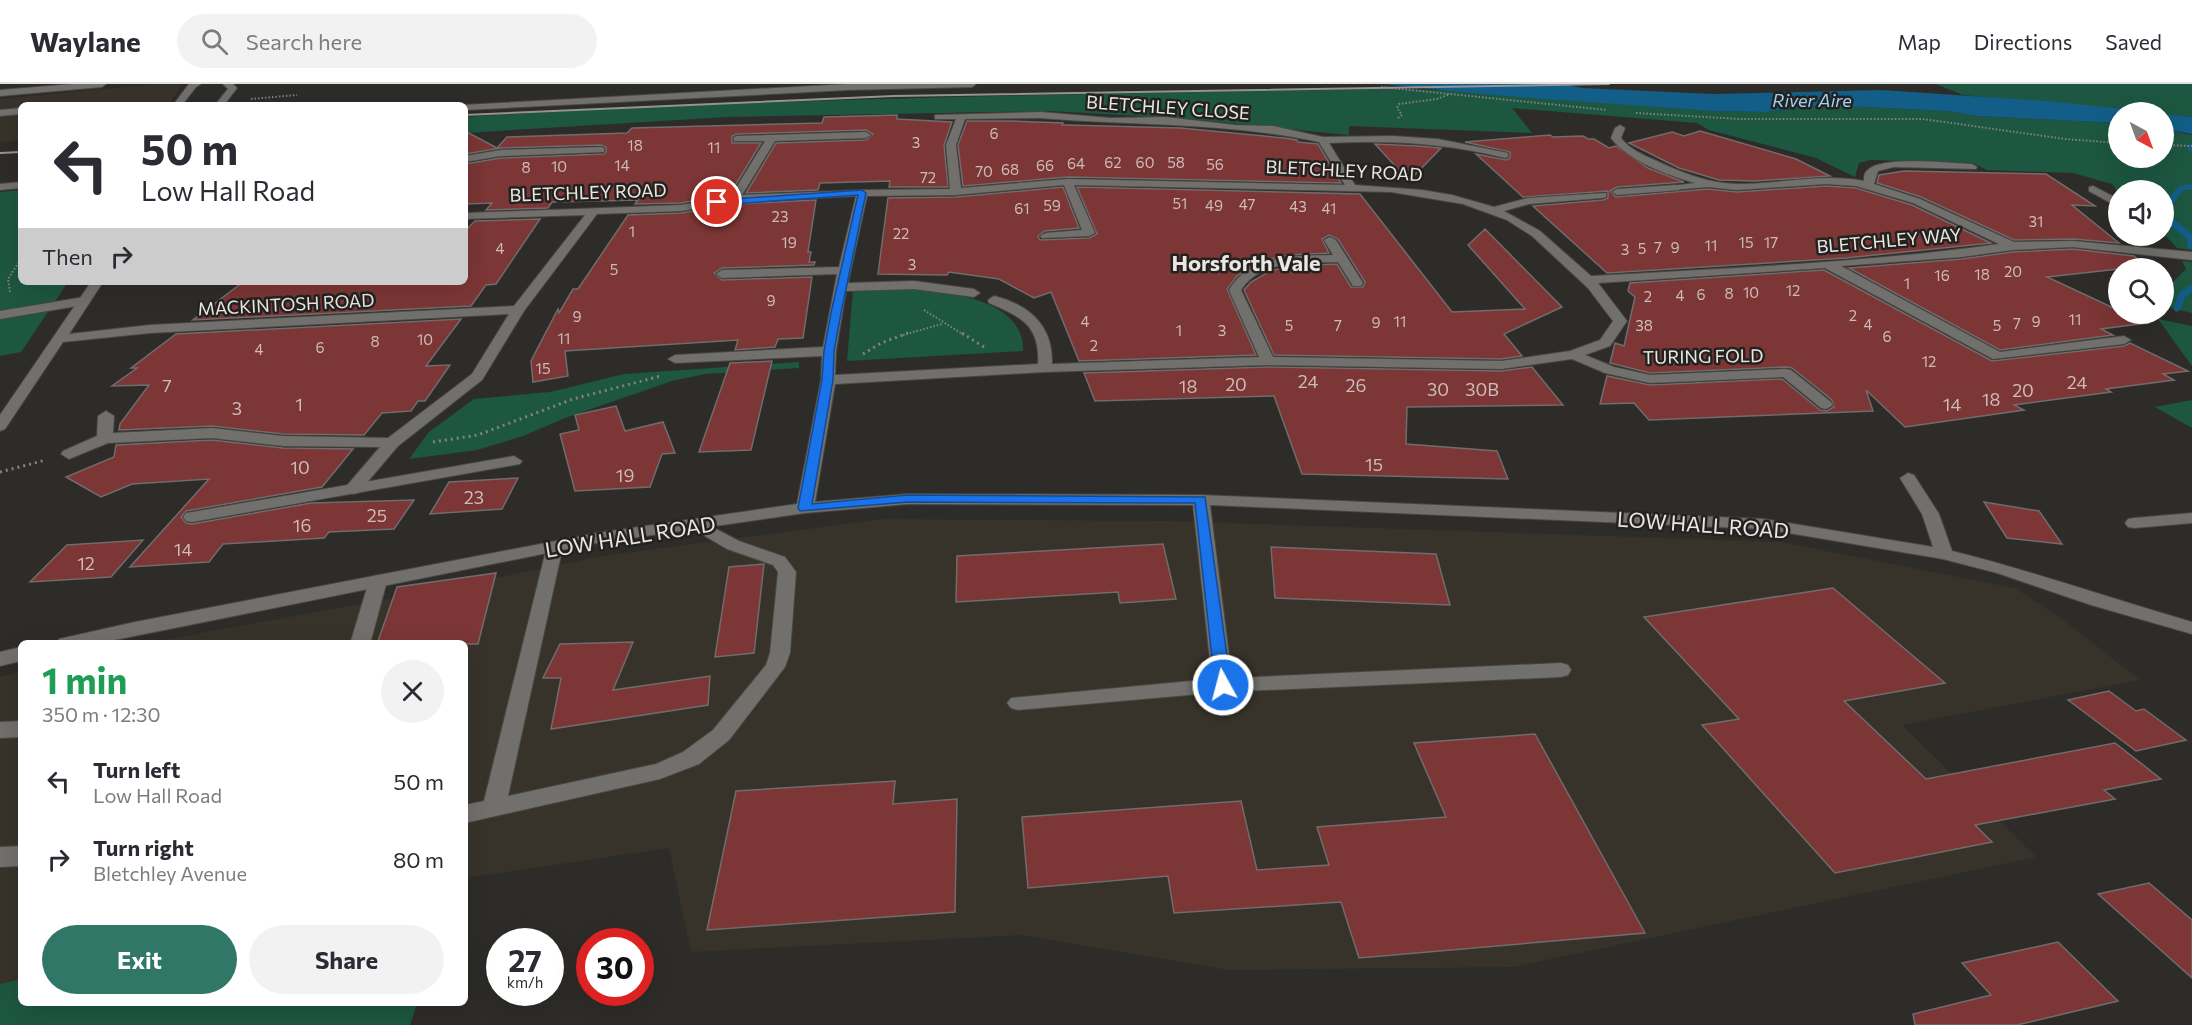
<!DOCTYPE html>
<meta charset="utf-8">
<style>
:root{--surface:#fff;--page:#f2f2f3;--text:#2b2b33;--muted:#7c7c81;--line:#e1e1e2;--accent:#307767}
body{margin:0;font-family:Commissioner,sans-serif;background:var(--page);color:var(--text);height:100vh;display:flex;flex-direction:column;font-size:22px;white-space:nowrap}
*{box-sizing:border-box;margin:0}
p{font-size:20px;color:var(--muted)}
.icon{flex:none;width:33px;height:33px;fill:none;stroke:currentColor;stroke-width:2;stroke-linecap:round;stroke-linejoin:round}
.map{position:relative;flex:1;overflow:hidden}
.sheet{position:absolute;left:18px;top:556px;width:450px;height:366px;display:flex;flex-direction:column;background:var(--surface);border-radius:9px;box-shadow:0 6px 24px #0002}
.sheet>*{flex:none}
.banner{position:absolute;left:18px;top:18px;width:450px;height:183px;border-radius:9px;box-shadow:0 6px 24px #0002;background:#fff;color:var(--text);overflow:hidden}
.needle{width:39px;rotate:139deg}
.fabs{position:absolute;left:2108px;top:18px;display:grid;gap:12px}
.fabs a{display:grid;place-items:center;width:66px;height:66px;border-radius:50%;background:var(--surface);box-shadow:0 6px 24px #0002;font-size:30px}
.speed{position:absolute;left:486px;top:844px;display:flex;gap:12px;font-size:30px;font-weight:700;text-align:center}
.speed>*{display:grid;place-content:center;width:78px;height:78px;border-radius:50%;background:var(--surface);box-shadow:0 6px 24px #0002;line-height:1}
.speed small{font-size:15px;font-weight:400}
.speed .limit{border:9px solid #d22;background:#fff;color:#111}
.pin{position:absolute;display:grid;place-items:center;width:51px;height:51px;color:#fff;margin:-26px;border:3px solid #fff;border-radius:50%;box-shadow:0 2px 6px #0007}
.me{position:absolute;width:66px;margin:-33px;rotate:353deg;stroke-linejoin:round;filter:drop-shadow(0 0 4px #0008)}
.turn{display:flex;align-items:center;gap:21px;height:126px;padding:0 24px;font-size:27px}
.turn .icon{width:78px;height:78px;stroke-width:2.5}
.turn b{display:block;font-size:42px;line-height:51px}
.then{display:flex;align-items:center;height:57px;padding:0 24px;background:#0003;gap:12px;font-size:22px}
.round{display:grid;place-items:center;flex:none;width:63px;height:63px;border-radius:32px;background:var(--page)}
.overview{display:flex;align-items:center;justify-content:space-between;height:102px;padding:0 24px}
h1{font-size:36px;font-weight:700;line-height:45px;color:#1e9e55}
.cta{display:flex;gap:12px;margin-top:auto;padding:12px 24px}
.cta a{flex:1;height:69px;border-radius:36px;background:var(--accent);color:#fff;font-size:24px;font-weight:700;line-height:69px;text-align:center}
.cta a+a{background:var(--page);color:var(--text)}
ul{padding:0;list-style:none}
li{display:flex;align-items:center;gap:18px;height:78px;padding:0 24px}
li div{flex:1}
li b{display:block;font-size:22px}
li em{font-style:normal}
header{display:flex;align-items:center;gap:36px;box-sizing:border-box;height:84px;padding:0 30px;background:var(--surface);border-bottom:2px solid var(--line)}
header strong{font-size:28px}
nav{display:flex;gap:33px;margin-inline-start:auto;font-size:21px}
.search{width:420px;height:54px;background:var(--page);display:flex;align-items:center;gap:15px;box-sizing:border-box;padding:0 21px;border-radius:33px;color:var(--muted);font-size:22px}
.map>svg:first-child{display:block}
.built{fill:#37332a}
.green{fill:#1d5741}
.water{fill:#125e88}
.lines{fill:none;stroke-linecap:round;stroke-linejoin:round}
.stream-far1{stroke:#125e88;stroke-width:5}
.stream{stroke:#125e88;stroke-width:7}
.building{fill:#7b3635;stroke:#716c6c;stroke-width:1.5}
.lane-casing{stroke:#484744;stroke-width:2}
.street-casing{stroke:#484744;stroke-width:2}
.path-far1{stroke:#848280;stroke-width:2;stroke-dasharray:1.5 2;stroke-linecap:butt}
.path{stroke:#848280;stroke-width:3;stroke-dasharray:2 4;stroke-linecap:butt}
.lane{fill:#72706c;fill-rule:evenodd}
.street{fill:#72706c;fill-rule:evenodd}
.rail{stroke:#969492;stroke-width:2}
.route{fill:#1a73e8;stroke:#114b97;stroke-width:1.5}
.labels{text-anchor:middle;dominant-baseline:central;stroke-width:5;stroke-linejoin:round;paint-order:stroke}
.far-number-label{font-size:15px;fill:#cdbbb9}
.far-water-label{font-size:18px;font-style:italic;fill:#9dd3f8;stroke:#24221f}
.far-street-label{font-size:18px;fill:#e8e7e5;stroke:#24221f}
.number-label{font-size:18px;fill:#cdbbb9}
.street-label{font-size:21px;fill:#e8e7e5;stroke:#24221f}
.far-district-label{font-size:22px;font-weight:bold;fill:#e8e7e5;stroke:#24221f}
</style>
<header>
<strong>Waylane</strong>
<div class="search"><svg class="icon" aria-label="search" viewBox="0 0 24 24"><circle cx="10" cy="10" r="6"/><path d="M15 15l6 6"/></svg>Search here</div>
<nav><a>Map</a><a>Directions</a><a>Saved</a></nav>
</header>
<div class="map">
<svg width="2192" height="941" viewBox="0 0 2192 941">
<rect width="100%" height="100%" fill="#2e2c29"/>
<g class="built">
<path d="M157 0 182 1 168 21H21V56L0 58V15Z"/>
<path d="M884 435 1169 437 1781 458 2015 504 2062 535 2140 596 1902 641 2036 773 1513 883 1228 886 1021 851 691 868 669 764 465 794V560H142L452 503 602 472Z"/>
<path d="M21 587V895L0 900V593Z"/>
</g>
<g class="green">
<path d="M1936 0H2192V33L1963 11Z"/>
<path d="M1382 5 1452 6 1712 27 1766 28 1820 21 1947 27 1977 32 2118 39V74H2163V45L2192 51V166L2177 164 2163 149V106L2118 108 2112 100 2073 89 1987 86 1973 79 1870 76 1859 79 1855 93 1816 74 1709 46 1697 39 1512 24 1532 49 1349 42V51L1178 34 1050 27 727 33 465 49V33C770 14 1076 10 1382 5Z"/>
<path d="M21 106V198H68L21 268 0 272V108Z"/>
<path d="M2182 177 2192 178V229L2163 222V208L2186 185Z"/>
<path d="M913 204C951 209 1025 216 1023 267L847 277 853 206Z"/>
<path d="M2158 235 2192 242V282Z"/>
<path d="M799 278V284L705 290 672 297 565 334 523 352 477 366 409 375 429 348 474 315 550 308 624 290Z"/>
<path d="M2192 316V344L2155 323Z"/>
<path d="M21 895V920H417L410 941H0V900Z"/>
</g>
<g class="water">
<path d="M1383 0H1562L1582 4 1713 10 1881 6 2046 17 2152 28H2118V39L1977 32 1947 27 1820 21 1766 28 1712 27 1493 11Z"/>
<path d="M2163 30 2192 33V50L2163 45Z"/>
</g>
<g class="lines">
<g class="stream-far1">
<path d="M2192 62 2190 64 2192 65"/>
<path d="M2176 111 2181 104 2192 103"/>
</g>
<g class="stream">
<path d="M2163 117 2172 116 2177 109"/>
<path d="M2163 134 2172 138 2190 153 2191 161"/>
<path d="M2177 224 2182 211 2192 204"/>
</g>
</g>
<g class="building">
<path d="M897 31V35L952 38 944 61 948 103H889L890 97 820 99 818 106 746 109 776 59 866 56 873 50 866 46 737 50 732 52V59H761L730 110 681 119 635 120 638 116 552 118 548 124 486 126 492 119 465 120V80L501 74 604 70 606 68V63L601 61 501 64 465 70V47L497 64 507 53 627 49 632 44 822 39 824 33Z"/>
<path d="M967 37H1009L1063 39 1062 41H1067L1181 44 1284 54 1297 56 1298 58 1318 60 1341 99 1068 93 963 102 958 61Z"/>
<path d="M1700 47 1796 75 1830 92 1755 97 1719 96 1679 84 1629 59 1672 48 1684 52Z"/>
<path d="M1550 51 1553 53 1583 52 1588 55H1594L1609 64 1616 62 1648 84 1684 98 1617 103 1610 107 1616 113 1708 105 1737 108 1826 102 1856 104 1912 121 1991 159 1846 174 1607 189 1533 122 1603 116 1608 114V107L1523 113 1476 70 1506 76 1510 74V68L1465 58Z"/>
<path d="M1375 60 1418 62 1441 64 1409 97Z"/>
<path d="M1904 87 2046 90 2095 122 2072 121 2119 159 2073 155 2014 156 1921 113 1877 99 1879 91Z"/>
<path d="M1063 103 1079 144 1045 147 1038 152 1040 156 1089 154 1097 150 1077 103 1360 110 1452 228 1525 225 1468 161 1485 145 1562 223 1504 250 1522 272 1501 275 1274 271 1244 206 1251 198 1272 186 1312 181 1337 180 1351 203H1363L1365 198 1338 155 1329 151 1322 155 1329 169 1289 171 1261 177 1237 192 1227 205 1256 271 1079 277 1051 208 1034 214 999 195 949 188 947 191 878 190 888 114 956 113Z"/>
<path d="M816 116 808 168H811L809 178H815L814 181 722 184 714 189 722 196 812 193 803 254 778 255 775 263 735 266 738 256 565 267 568 292 533 298 531 277 558 225 559 229 573 205H578L628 131 681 129 735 120Z"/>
<path d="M540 135 496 200 486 201 471 222 193 236 243 198H465V147L475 137Z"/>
<path d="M2073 165 2134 172 2146 182 2047 193 2118 226V230H2126L2147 239 2101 245 2113 251 2000 266 1849 184 1962 175 2012 168Z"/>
<path d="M1824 186 1992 277 2124 262 2130 259 2188 287 2163 290 2174 296 2106 305 2111 308 2014 321 2024 326 1905 343 1866 306 1873 327 1649 336 1634 319 1600 320 1607 292 1650 301 1782 295 1820 326 1827 327 1834 323 1832 316 1792 284 1786 283 1650 289 1610 279 1615 259 1624 262 1635 213 1628 207 1630 199Z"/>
<path d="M461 235 426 282 450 281 425 317H418L411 327 382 329 364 351 283 350 212 342 119 346 120 340 149 301 112 302 137 284H131L176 250Z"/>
<path d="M772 277 751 366 699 368 730 279Z"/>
<path d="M1268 283 1501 287 1532 283 1563 321 1407 323 1406 360 1497 367 1508 395 1302 390 1274 312 1095 317 1084 289Z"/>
<path d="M616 322 625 347 663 338 675 369 662 370 650 403 575 407 560 350 579 346 575 331Z"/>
<path d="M212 356 283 364 353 365 322 403 186 427 181 433 186 439 192 440 311 419 414 416 394 445 329 448 324 454 223 460 209 478 130 483 209 395 132 400 101 413 66 393 114 373 116 361Z"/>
<path d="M518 394 502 425 430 430 449 398Z"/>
<path d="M1984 418 2039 427 2062 460 2007 454Z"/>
<path d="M143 456 111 493 30 498 67 461Z"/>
<path d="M1163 460 1176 515 1120 519 1118 508 956 518 957 472Z"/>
<path d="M1271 463 1436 470 1450 521 1275 514Z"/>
<path d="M764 480 754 569 715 573 729 483Z"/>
<path d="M496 489 478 560H377L397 503Z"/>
<path d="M1833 504 1945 599 1844 617 1926 695 2115 659 2161 695 2104 706 2115 715 1975 741 1992 758 1835 789 1702 641 1739 635 1644 533Z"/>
<path d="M633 558 613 606 710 592 708 621 551 645 561 594H543L560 560Z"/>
<path d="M2109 607 2136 627 2144 625 2186 656 2136 667 2068 616Z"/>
<path d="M1535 650 1645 849 1359 874 1341 818 1174 829 1168 792 1028 804 1022 733 1241 717 1257 786 1329 781 1317 743 1446 733 1414 659Z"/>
<path d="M895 697 893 720 957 715 955 828 707 846 736 707Z"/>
<path d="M2149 799 2192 836V894L2098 810Z"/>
<path d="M2058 858 2118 917 2017 941H1915L1913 930 1991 911 1962 879Z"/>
</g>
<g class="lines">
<defs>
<g id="lane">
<path d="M189 0H201L196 3 182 21H173Z"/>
<path d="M848 0H976L972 3 848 6 465 26V21H462Z"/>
<path d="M21 24V30L0 32V26Z"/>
<path d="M1675 101 1680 104 1679 106 1617 111 1612 108 1617 105Z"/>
<path d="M84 213 89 214 90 217 89 220 0 235V227Z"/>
<path d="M514 372 522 377 520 380 192 438 186 437 183 433 186 429 192 428Z"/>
<path d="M699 436 739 457 785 473 796 488 790 569 785 583 729 656 699 680 660 695 465 739V721L484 717 548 458H560L563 462 508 712 656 680 683 668 713 646 766 581 770 569 778 488 773 481 727 465 693 445 690 441 693 437Z"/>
<path d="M378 491 385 493 387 497 370 560H350L369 497 371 493Z"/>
<path d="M21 637V653L0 654V638Z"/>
<path d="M21 762V782L0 783V763Z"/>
</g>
<g id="street">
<path d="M73 0H106L102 3 0 12V6Z"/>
<path d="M223 0H233L237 4 224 21H215L228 5Z"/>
<path d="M1041 28 1111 34 1165 33 1235 41 1273 42 1323 53 1392 52 1438 55 1508 69V73L1505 74C1447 59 1389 56 1329 59L1355 101 1422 106 1452 111 1494 123 1528 114 1606 109V113L1602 114 1529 120 1504 127 1540 147 1591 192C1727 184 1864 179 1999 160L1913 119 1856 102 1826 100 1737 106 1708 103 1671 106V102L1695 99C1667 91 1628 77 1611 54L1615 44 1620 41 1625 44 1621 54C1630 66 1646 72 1659 78 1685 90 1711 100 1739 100 1781 100 1822 89 1864 97 1864 92 1864 88 1869 85 1884 72 1950 79 1972 80L1977 83 1976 85 1894 83 1878 87 1874 100 1920 115 2014 158 2073 157 2192 168V176L2073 163 2012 166 1962 173 1841 182 2000 268 2124 252 2131 256 2124 260 1993 275 1825 184 1598 199 1627 237 1610 262 1585 271 1614 283 1650 291 1786 285 1791 286 1831 318 1833 321 1826 325 1821 324 1783 293 1650 299 1605 289 1572 275 1501 285 1268 281 1045 288 835 300 815 418 908 410 1201 411 1764 435 1933 463 1922 430 1900 394 1908 389 1914 391 1939 430 1952 467C2033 487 2112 515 2192 538V550L2091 521 1997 489 1943 475 1764 445 1210 421 1232 594 1561 579 1568 581 1571 586 1568 591 1561 593 1223 608 1018 626 1011 624 1007 619 1011 614 1212 595 1193 421 908 420 805 429 597 459 95 560H56L59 555 135 538 597 449 797 420 821 296 822 272 675 279 668 275 675 271 823 263 837 190 722 194 716 190 722 186 839 183 856 112 735 118 681 127 597 130 524 227 482 296 398 362 358 409 352 410 344 405 380 363 283 362 212 354 108 359 69 375 61 370 63 367 97 352 98 332 106 327 114 332 113 349 212 344 283 352 388 354 472 290 509 230 150 249 63 258 5 345 0 347V331L91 198H103L69 250 150 241 514 222 585 131 465 135V129L681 121 731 112 765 57H734V53L737 52 866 48 871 51 866 54 775 57 742 111 862 106 950 105 946 61 956 35H935V31ZM1041 34C1134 42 1228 38 1319 58L1345 101 1068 95 961 104 956 61 965 35ZM1064 101 1082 146 1046 149 1040 152 1042 154 1089 152 1095 149 1074 101 1391 108 1463 120 1507 136 1532 152 1588 204 1613 237 1600 256 1570 267 1501 277 1273 273 1241 206C1260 175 1306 179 1338 178L1353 202H1361L1363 199 1336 156 1330 153 1324 156 1333 171C1296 172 1250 170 1229 206L1259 273 1052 280C1053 242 1030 221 994 212L988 216 989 219C1022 233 1040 242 1038 280L835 291 836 267 846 207 914 205 974 213 980 209 974 205 914 197 848 199 867 112 956 111Z"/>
<path d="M601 63 604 64V68L501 72 465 78V72L501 66Z"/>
<path d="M21 98V104L0 106V100Z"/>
<path d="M2093 102 2118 115V123L2089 107V103Z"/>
<path d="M2192 429V439L2134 444 2128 443 2125 439 2128 435 2134 434Z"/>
<path d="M21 563V577L0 582V568Z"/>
</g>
</defs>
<use href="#lane" class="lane-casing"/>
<use href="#street" class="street-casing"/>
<g class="path-far1">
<path d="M1381 3 1607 26"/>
<path d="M251 15 297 11"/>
<path d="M1636 29 1740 35H1923L2065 55 2118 59"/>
<path d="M1398 34 1402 31 1397 24 1399 20 1437 15 1450 10"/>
<path d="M2163 61 2192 62"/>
<path d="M10 208 8 195 21 175"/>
<path d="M924 226 964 251"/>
<path d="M903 251 942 240"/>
</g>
<g class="path">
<path d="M962 249 984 263"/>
<path d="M863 270 881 259 908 249"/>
<path d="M433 358 478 351 573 315 661 292"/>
<path d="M0 388 46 376"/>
</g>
<use href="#lane" class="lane"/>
<use href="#street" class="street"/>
<g class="rail">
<path d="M465 31 894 12 1609 0"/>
<path d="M0 69 21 68"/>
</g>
</g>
<path class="route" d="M862 106 866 109 841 229 834 267 833 296 812 420 908 411 1205 413 1231 601 1228 604H1217L1215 601 1195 419 908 418 800 427 798 424 822 296 824 267 831 229 858 111 717 121 713 118 717 116Z"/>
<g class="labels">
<g class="far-number-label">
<text x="994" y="49">6</text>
<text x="916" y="58">3</text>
<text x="635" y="61">18</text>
<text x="714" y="63">11</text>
<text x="1113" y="78">62</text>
<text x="1145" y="78">60</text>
<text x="1176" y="78">58</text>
<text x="1076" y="79">64</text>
<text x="1215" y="80">56</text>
<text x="622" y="81">14</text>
<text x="1045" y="81">66</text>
<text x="559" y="82">10</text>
<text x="526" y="83">8</text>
<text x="1010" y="85">68</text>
<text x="984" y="87">70</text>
<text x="928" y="93">72</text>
<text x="1180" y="119">51</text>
<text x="1247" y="120">47</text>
<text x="1052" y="121">59</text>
<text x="1214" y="121">49</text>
<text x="1298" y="122">43</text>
<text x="1022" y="124">61</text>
<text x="1329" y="124">41</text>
<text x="780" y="132">23</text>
<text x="2036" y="137">31</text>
<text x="632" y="147">1</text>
<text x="901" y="149">22</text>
<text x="789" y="158">19</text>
<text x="1746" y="158">15</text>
<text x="1771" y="158">17</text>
<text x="1711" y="161">11</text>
<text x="1658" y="163">7</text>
<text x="1675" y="163">9</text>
<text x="500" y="164">4</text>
<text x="1642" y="164">5</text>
<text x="1625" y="165">3</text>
<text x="912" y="180">3</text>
<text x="614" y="185">5</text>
<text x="2013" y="187">20</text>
<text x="1982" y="190">18</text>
<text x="1942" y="191">16</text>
<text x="1907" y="199">1</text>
<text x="1793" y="206">12</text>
<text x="1751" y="208">10</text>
<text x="1729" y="209">8</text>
<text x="1701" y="210">6</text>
<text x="1680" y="211">4</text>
<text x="1648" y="212">2</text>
<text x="771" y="216">9</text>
<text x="1853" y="231">2</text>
<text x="577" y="232">9</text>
<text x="2075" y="235">11</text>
<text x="1085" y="237">4</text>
<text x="1400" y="237">11</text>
<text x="2036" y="237">9</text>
<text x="1376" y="238">9</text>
<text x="2017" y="239">7</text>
<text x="1868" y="240">4</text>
<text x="1289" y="241">5</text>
<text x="1338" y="241">7</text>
<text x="1644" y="241">38</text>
<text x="1997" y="241">5</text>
<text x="1179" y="246">1</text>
<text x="1222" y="246">3</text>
<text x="1887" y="252">6</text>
<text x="564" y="254">11</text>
<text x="425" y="255">10</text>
<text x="375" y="257">8</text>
<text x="1094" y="261">2</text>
<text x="320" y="263">6</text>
<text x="259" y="265">4</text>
<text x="1929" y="277">12</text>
<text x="543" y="284">15</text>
</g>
<g class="far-water-label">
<text x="1812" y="16">River Aire</text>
</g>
<g class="far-street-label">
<text transform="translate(1168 23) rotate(4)">BLETCHLEY CLOSE</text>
<text transform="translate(1344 86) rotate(3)">BLETCHLEY ROAD</text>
<text transform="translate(588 108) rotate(-2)">BLETCHLEY ROAD</text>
<text transform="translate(1889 156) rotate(-5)">BLETCHLEY WAY</text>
<text transform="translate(286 220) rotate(-3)">MACKINTOSH ROAD</text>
<text transform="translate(1703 272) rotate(-1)">TURING FOLD</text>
</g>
<g class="number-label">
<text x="1308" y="297">24</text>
<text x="2077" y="298">24</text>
<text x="1236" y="300">20</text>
<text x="167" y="301">7</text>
<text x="1356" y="301">26</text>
<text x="1188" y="302">18</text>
<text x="1438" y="305">30</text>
<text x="1482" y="305">30B</text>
<text x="2023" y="306">20</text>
<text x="1991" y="315">18</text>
<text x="299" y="320">1</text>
<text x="1952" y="320">14</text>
<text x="237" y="324">3</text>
<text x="1374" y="380">15</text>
<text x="300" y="383">10</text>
<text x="625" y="391">19</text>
<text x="474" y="413">23</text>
<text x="377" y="431">25</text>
<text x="302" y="441">16</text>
<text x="183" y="465">14</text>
<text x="86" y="479">12</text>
</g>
<g class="street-label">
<text transform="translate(1703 440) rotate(4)">LOW HALL ROAD</text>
<text transform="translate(630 452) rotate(-9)">LOW HALL ROAD</text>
</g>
<g class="far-district-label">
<text x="1246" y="178">Horsforth Vale</text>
</g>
</g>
</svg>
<div class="fabs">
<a><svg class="needle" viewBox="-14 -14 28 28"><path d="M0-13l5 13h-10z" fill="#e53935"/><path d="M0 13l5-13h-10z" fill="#7c7c81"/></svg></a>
<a><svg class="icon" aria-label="sound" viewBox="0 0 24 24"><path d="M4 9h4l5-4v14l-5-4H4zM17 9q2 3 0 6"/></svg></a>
<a><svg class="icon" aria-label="search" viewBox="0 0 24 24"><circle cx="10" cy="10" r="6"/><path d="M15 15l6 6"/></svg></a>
</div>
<div class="speed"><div>27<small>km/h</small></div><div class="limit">30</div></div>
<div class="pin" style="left:717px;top:118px;background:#d93025"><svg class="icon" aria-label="arrive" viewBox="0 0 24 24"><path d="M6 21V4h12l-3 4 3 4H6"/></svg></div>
<svg class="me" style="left:1223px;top:601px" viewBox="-20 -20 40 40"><circle r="17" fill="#1a73e8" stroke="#fff" stroke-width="3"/><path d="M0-11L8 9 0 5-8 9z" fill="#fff"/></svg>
<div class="banner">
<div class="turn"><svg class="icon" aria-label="left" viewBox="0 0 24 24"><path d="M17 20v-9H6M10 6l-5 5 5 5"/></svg><div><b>50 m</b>Low Hall Road</div></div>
<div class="then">Then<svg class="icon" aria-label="right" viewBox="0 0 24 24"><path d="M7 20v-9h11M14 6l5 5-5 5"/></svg></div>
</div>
<section class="sheet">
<div class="overview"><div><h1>1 min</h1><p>350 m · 12:30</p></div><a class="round"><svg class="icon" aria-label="close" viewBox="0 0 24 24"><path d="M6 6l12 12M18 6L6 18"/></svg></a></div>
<ul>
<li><svg class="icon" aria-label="left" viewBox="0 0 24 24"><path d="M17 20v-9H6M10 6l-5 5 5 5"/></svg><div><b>Turn left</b><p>Low Hall Road</p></div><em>50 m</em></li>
<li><svg class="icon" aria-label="right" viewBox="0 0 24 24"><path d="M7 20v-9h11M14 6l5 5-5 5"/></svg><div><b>Turn right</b><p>Bletchley Avenue</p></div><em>80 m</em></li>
</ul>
<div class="cta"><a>Exit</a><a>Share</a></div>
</section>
</div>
